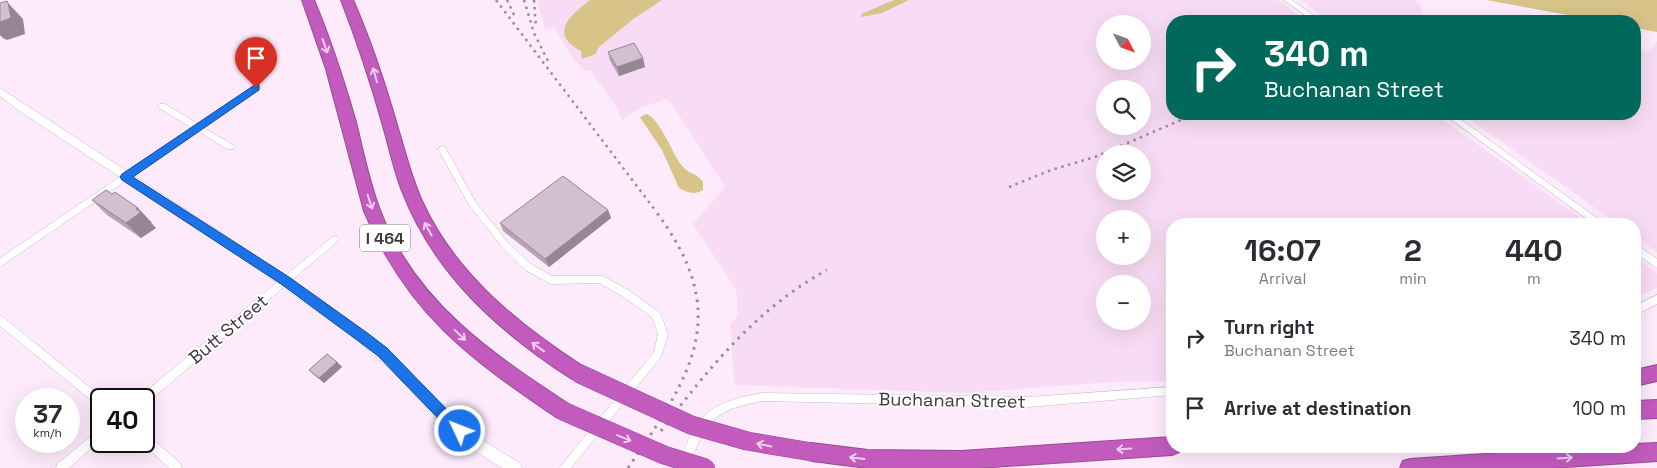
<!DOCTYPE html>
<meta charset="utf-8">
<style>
:root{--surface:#fff;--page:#f7f7f7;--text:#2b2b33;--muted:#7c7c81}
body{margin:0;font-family:"Space Grotesk",sans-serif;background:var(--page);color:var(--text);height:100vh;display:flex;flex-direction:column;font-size:19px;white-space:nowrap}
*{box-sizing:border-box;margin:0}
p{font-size:16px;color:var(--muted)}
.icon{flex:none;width:28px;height:28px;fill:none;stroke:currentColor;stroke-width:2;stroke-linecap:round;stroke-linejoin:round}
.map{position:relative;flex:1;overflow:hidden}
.drawer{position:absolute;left:1166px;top:218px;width:475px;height:235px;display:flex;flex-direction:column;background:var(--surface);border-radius:20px;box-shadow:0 5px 20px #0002}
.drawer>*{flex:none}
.banner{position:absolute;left:1166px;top:15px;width:475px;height:105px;border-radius:20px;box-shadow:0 5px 20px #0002;background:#00695c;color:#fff;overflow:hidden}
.needle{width:32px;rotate:131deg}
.controls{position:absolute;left:1096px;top:15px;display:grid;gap:10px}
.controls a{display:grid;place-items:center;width:55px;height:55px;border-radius:50%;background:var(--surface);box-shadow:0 5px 20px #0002;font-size:25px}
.speed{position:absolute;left:15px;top:388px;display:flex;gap:10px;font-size:25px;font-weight:700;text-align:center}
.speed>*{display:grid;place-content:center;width:65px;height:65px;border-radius:50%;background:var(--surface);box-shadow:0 5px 20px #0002;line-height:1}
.speed small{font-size:12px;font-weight:400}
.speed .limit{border:2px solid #111;border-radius:8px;background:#fff;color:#111}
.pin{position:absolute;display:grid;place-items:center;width:42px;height:42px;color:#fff;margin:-51px -21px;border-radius:50% 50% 50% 0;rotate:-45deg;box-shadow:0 0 5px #0007}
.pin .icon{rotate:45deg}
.me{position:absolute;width:55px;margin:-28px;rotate:313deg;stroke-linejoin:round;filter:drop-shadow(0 0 4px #0008)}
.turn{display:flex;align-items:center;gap:18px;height:105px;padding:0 15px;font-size:22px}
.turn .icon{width:65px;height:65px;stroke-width:2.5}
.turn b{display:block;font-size:35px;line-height:42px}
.eta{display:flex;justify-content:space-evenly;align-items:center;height:85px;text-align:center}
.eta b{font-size:30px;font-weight:600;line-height:35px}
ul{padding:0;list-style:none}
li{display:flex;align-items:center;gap:15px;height:70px;padding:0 15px}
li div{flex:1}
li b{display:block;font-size:19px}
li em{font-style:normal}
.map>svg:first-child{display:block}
.built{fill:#f8dcf5;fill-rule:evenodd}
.water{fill:#d8c388}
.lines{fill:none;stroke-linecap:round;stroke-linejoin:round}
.minor-casing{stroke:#cab5c8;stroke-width:1}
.tertiary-casing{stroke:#cab5c8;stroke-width:1}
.motorway-casing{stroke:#954e92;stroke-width:2}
.minor{fill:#fff;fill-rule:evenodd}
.tertiary{fill:#fff;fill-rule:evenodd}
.motorway{fill:#c35bbf;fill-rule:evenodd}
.rail-far1{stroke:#9a8d99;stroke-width:2.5;stroke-dasharray:2.5 4.5;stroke-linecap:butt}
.rail{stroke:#9a8d99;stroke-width:3;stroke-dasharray:2.5 5.5;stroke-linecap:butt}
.motorway-bridge-casing{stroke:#954e92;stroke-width:19;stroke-linecap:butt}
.motorway-bridge{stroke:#c35bbf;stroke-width:18}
.wall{fill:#b6a4b5}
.shaded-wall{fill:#948693}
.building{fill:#d4bfd2;stroke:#948693}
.oneway{stroke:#edceec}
.route{fill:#1a73e8;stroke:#114b97}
.labels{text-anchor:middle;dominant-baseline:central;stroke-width:4;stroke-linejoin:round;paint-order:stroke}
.shield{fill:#fff;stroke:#797379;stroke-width:1}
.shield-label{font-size:16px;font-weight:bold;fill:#40373f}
.street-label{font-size:18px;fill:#40373f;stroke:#fff}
</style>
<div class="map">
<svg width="1657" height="468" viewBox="0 0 1657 468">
<rect width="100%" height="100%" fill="#fdebfb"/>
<g class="built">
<path d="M537 0H1279L1307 21H1172V114H1435L1589 224H1172V381L1113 382 963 393 734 385 730 324 738 315 736 289 693 224 725 187 672 104 665 99 641 108 622 120 615 105 590 70H584L577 63 569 53 555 28 545 29ZM1105 24H1142V61H1105ZM1105 89H1142V126H1105ZM1105 154H1142V191H1105ZM1105 219H1142V256H1105ZM1105 284H1142V321H1105Z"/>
<path d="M1301 0H1416L1421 7 1423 21H1331Z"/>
<path d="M1657 41V252L1635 236V224H1618L1462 114H1635V50L1649 52Z"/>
<path d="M1635 257 1657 273V288L1635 298Z"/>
</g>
<g class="water">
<path d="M590 0H662L632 20 598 48 596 54 582 59 581 51C548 33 571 15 590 0Z"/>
<path d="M894 0H909L882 13 862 17 861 14Z"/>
<path d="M1486 0H1657V32L1635 28V21H1601Z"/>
<path d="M647 114C662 122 671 152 682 166 688 174 697 173 703 182V190C695 195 687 193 679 188L662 150 641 119 640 117Z"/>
</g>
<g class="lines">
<defs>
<g id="minor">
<path d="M1284 0H1292L1321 21H1313Z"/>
<path d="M256 85 260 88 259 90 204 128 233 145 234 147 233 149H227L198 131 0 267V258L192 128 159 108 158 106 159 104H165L198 124Z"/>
<path d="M1444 114H1453L1605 224H1594Z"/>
<path d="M442 146 445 147 475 201 508 243 531 264 552 276H603L628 290 659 312 661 315 668 334 661 357 571 468H559L654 352 658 334 652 317 622 296 599 283 551 284 525 270 502 247 469 205 438 149Z"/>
<path d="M335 236 338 237 339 239 338 241 148 402 144 403V399H139L140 396 332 237Z"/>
<path d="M1635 244 1657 259V268L1635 253Z"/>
<path d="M1657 295V304L1635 315V306Z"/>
<path d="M0 316 3 317 104 399H101V406L97 405 0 326Z"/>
<path d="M1172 387V395L1029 407 762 401C729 408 711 412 697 446 694 453 693 461 690 468H682L681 465C692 414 713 402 762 393L1029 397Z"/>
<path d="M101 429V440L69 468H56L57 464 97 431Z"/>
<path d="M144 433 148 435 181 464 182 468H169L140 441H144Z"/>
</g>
<path id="tertiary" d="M0 88 240 245 324 302 389 351 460 424 485 442 520 463 522 468H502L475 451 442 425 391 370 357 340 232 251 18 110 0 96Z"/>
<g id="motorway">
<path d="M302 0H314C331 40 344 81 356 122 363 151 369 182 380 210 414 301 492 354 570 405L572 411 570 417 563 420 556 417C468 357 407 313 364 211L326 69Z"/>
<path d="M341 0H353C371 41 385 83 397 125 405 151 411 177 422 201 455 274 519 325 584 367L587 373 584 379 578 381 572 379C499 332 434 274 402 191 394 170 389 147 383 126 371 83 357 41 341 0Z"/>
<path d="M1657 365V381L1635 386V370Z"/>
<path d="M1657 400V418L1635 419V401Z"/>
<path d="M1172 437V446H1182L1179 452 1172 455 978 468H867L812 461 805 458 802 452 805 446 812 443 868 450 961 451Z"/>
<path d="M1657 443V461L1551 468H1400L1403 461 1410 459 1605 446H1635V444Z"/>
</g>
</defs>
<use href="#minor" class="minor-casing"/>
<use href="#tertiary" class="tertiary-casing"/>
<use href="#motorway" class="motorway-casing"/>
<use href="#minor" class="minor"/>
<use href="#tertiary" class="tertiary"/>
<use href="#motorway" class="motorway"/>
<g class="rail-far1">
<path d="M496 0 655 210"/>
<path d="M507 0 516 19"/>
<path d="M524 0 534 33 549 63"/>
<path d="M534 0 536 27"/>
<path d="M1009 187 1051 170 1095 157 1195 114"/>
</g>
<g class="rail">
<path d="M661 431C708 369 757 308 827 270"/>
<path d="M628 468C693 373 734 314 654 209"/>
</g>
<defs>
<g id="motorway-bridge">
<path d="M578 373 691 425 747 441 812 452"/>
<path d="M563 411 664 455 706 468"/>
</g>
</defs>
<use href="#motorway-bridge" class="motorway-bridge-casing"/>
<use href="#motorway-bridge" class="motorway-bridge"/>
</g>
<g class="wall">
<path d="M608 52 645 67 619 76 610 61Z"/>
<path d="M112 194 138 208 152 223H151L156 228 141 238 107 215 92 200Z"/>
<path d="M608 210 611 218 549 267 503 231 500 223Z"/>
<path d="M337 362 342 367 324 383 314 375 309 370Z"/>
</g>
<g class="shaded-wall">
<path d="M8 3 23 19 25 34 7 40 5 39H4L0 35V22Z"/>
<path d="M643 58 645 67 619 76 617 67Z"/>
<path d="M138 208 152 223H151L156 228 141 238 126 223 136 209Z"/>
<path d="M608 210 611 218 549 267 545 259Z"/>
<path d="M337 362 342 367 324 383 319 378Z"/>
</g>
<g class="building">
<path d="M7 1 8 3 11 18 0 22V3Z"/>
<path d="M634 43 643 58 617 67 608 52Z"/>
<path d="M563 176 608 210 545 259 500 223Z"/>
<path d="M106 190 112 194 115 192 138 208 136 209 141 212 126 223 92 200Z"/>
<path d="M327 354 337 362 319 378 309 370Z"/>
</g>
<defs><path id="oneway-shaft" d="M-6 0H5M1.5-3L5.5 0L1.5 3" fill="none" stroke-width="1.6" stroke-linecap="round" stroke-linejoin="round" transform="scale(1.25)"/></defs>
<g class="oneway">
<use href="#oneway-shaft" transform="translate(325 46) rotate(71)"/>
<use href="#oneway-shaft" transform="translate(375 75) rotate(-106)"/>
<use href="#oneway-shaft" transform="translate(370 202) rotate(72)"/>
<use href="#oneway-shaft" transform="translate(428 229) rotate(-119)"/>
<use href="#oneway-shaft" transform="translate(460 335) rotate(43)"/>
<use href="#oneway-shaft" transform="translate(538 347) rotate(-144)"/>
<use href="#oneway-shaft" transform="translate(624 438) rotate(23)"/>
<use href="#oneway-shaft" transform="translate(764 445) rotate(-168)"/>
<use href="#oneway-shaft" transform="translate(1124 449) rotate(176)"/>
<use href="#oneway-shaft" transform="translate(857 458) rotate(-173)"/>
<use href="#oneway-shaft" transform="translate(1565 458) rotate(-4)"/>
</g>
<path class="route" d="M256 84 259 85V90L133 177 289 277 366 332 387 348 464 427 466 431 464 436 460 437 455 436 378 356 357 340 281 284 122 180 120 177 122 174Z"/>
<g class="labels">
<rect class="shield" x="360" y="224.5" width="50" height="27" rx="4"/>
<g class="shield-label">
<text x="385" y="238">I 464</text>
</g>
<g class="street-label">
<text transform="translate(228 329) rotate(-40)">Butt Street</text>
<text transform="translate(952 400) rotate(1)">Buchanan Street</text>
</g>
</g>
</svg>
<div class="controls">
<a><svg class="needle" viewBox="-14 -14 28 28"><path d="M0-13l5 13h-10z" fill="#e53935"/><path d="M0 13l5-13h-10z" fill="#7c7c81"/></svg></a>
<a><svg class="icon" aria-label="search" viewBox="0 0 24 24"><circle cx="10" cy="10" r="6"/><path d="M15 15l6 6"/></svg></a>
<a><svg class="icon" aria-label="layers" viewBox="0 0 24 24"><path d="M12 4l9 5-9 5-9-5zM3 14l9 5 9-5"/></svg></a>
<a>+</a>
<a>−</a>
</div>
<div class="speed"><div>37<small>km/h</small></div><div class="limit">40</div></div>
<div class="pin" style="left:256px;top:88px;background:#d93025"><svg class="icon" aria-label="arrive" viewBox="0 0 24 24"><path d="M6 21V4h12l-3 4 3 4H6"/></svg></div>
<svg class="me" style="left:460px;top:431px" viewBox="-20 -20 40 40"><circle r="17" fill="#1a73e8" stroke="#fff" stroke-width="3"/><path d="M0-11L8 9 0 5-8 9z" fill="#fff"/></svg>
<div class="banner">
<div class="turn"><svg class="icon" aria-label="right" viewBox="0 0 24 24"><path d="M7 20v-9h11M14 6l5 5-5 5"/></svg><div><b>340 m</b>Buchanan Street</div></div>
</div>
<section class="drawer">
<div class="eta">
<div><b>16:07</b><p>Arrival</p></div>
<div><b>2</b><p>min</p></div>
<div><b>440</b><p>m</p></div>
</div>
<ul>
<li><svg class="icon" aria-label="right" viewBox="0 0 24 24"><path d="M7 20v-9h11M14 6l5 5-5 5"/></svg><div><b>Turn right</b><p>Buchanan Street</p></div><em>340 m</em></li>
<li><svg class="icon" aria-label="arrive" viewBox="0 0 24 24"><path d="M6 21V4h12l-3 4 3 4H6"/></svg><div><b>Arrive at destination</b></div><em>100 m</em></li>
</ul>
</section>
</div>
